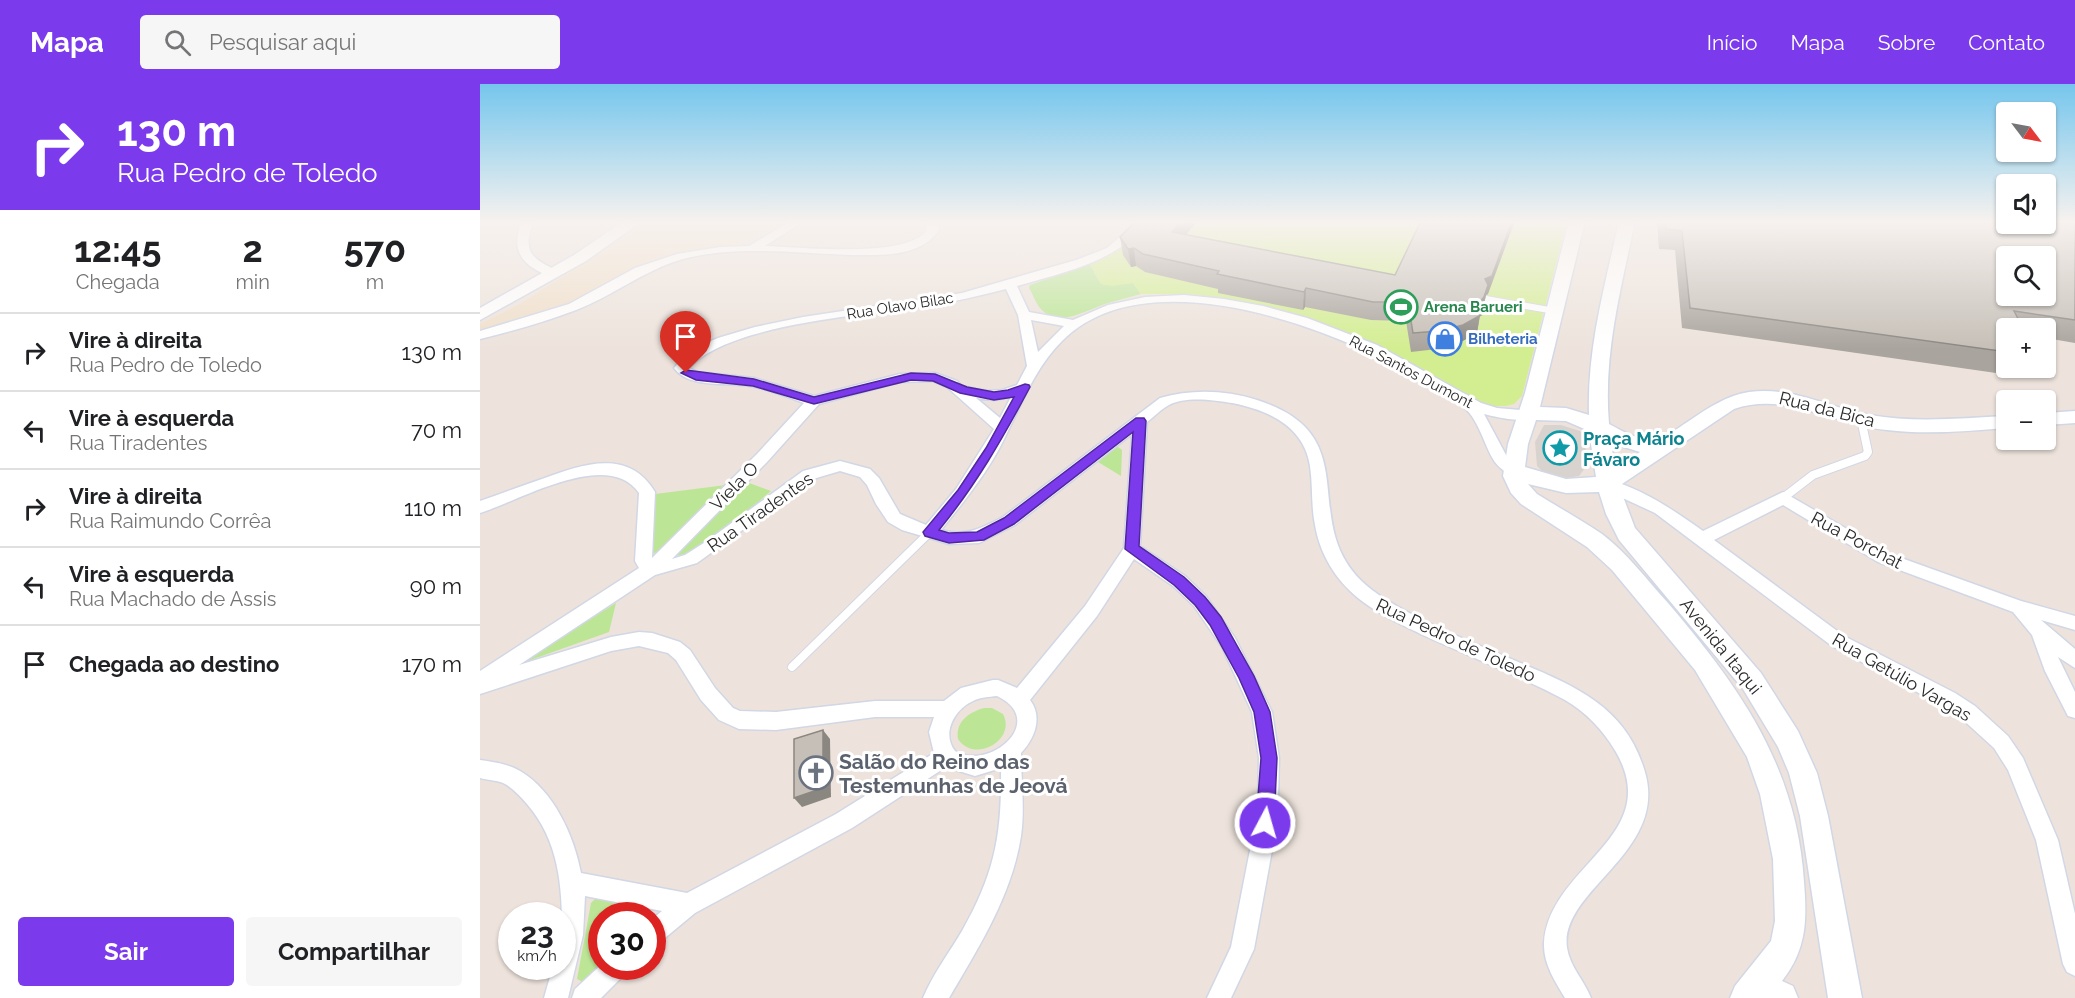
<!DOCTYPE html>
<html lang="pt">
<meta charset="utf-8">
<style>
:root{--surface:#fff;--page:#f6f6f6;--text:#202124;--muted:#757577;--line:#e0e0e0;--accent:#7c3aed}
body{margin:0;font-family:Raleway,sans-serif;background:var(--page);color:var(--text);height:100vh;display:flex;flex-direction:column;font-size:22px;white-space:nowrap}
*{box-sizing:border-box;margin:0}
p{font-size:20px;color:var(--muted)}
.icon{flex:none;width:33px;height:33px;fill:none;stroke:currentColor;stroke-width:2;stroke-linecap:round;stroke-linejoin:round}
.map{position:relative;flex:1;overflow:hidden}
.drawer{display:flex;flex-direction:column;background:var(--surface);width:480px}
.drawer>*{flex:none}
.guide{background:#7c3aed;color:#fff;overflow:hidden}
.needle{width:39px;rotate:122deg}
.tools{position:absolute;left:1516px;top:18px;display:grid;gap:12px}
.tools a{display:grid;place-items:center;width:60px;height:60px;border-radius:6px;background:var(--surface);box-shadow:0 2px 4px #0004;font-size:30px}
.speed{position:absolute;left:18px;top:818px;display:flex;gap:12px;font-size:30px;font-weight:700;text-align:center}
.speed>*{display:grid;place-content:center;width:78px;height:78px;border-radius:50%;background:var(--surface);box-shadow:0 2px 4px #0004;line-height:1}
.speed small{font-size:15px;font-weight:400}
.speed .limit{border:9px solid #d22;background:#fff;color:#111}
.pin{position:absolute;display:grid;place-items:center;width:51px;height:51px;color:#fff;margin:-62px -26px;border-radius:50% 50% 50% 0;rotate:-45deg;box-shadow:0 0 6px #0007}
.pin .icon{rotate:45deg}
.me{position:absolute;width:66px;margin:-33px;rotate:6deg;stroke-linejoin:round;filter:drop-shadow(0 0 4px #0008)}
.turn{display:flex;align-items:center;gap:21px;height:126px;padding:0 18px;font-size:27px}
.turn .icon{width:78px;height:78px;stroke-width:2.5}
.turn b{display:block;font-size:42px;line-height:51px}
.eta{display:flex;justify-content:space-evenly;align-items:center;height:102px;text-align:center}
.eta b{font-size:36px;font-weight:700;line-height:42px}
.cta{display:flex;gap:12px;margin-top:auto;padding:12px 18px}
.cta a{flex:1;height:69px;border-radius:6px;background:var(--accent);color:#fff;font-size:24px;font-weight:700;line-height:69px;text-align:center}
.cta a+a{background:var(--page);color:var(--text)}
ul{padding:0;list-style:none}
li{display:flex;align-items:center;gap:18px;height:78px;padding:0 18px;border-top:2px solid var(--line)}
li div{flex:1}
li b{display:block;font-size:22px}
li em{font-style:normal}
header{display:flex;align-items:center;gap:36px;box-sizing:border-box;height:84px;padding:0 30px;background:var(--accent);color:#fff}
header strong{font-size:28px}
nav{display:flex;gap:33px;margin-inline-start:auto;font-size:21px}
.search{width:420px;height:54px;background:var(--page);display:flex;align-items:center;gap:15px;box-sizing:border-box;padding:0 21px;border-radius:6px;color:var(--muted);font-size:22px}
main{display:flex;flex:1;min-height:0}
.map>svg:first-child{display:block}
.education{fill:#f0dfca}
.green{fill:#bce696}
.pitch{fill:#d3ee91}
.plaza{fill:#d9d3cf}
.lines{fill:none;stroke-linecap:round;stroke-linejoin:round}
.lane-far1-casing{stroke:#d1d7e4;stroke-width:8}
.lane-casing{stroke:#d1d7e4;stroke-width:10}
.street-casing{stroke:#d1d7e4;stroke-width:3}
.secondary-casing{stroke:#d1d7e4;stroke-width:3}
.lane-far1{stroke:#fff;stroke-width:6}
.lane{stroke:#fff;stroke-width:8}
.street{fill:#fff;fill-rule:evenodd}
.secondary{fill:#fff;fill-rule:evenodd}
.wall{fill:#a9a49d}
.shaded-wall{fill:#8a8680}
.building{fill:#c5bfb7;stroke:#8a8680;stroke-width:1.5;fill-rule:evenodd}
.route{fill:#7c3aed;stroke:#51269a;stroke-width:1.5}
.labels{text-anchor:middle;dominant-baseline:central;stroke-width:6;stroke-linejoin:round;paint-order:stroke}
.far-street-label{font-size:15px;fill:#2a2a2a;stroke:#fff}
.far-leisure-label{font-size:15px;font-weight:bold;fill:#27864d;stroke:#fff;text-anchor:start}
.far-shop-label{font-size:15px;font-weight:bold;fill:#366cbe;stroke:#fff;text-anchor:start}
.street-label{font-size:18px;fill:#2a2a2a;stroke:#fff}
.culture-label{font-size:18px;font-weight:bold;fill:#0d838f;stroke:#fff;text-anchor:start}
.near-worship-label{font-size:21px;font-weight:bold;fill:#5b616d;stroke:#fff;text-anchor:start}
</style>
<header>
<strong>Mapa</strong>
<div class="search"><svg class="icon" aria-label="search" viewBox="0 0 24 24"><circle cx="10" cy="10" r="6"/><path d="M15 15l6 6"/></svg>Pesquisar aqui</div>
<nav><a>Início</a><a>Mapa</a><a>Sobre</a><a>Contato</a></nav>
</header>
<main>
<section class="drawer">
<div class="guide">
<div class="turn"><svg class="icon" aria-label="right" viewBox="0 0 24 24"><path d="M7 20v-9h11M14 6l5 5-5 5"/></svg><div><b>130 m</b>Rua Pedro de Toledo</div></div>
</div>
<div class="eta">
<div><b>12:45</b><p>Chegada</p></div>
<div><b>2</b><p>min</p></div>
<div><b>570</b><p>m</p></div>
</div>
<ul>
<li><svg class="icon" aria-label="right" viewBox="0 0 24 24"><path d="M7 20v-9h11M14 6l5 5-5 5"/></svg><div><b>Vire à direita</b><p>Rua Pedro de Toledo</p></div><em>130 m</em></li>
<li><svg class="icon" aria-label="left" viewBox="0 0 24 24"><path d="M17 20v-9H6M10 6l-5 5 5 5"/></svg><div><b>Vire à esquerda</b><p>Rua Tiradentes</p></div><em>70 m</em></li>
<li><svg class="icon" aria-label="right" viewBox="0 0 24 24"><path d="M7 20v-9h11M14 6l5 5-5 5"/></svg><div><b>Vire à direita</b><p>Rua Raimundo Corrêa</p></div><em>110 m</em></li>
<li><svg class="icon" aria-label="left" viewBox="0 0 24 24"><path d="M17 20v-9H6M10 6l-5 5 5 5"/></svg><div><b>Vire à esquerda</b><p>Rua Machado de Assis</p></div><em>90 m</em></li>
<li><svg class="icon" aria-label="arrive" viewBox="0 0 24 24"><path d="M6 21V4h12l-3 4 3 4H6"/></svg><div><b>Chegada ao destino</b></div><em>170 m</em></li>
</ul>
<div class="cta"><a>Sair</a><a>Compartilhar</a></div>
</section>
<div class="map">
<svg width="1595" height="914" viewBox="0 0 1595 914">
<rect width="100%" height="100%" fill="#ede3dc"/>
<path class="education" d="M165 137H311L284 151 255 160 195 170 166 179 81 225 0 248V240L40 220 133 161Z"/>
<g class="green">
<path d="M610 180 619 197 624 201 653 199 661 210C650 213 639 216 628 219 608 225 579 245 561 225 556 220 553 210 549 204L550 201Z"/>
<path d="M638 363 642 366 641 392 618 378 633 364Z"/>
<path d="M264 397 291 407C270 424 219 476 193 471Z"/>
<path d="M246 401 184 465 167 472 166 469 175 410Z"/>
<path d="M136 519 129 548 45 578 43 577Z"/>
<path d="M504 624H512L523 630C537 656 494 680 478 655 475 638 489 628 504 624Z"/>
<path d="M117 813 167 825 171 831H122V882L105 899 97 895 111 819Z"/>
</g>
<path class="pitch" d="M670 137H1087L1042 312 1034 320 1026 322H1005L906 268 745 216 710 210H661L653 199 632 202 621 200 610 180 640 165Z"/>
<path class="plaza" d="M1064 341H1081L1100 347 1106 353 1105 384 1099 392 1082 395 1063 388 1057 382 1055 358Z"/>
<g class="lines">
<defs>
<path id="lane-far1" d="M1006 215 1075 227"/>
<g id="lane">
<path d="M1303 414 1333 391 1385 372 1388 368 1381 335"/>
<path d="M312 583 450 448"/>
</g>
<g id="street">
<path d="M42 137H54C42 166 50 174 76 186V192C69 193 64 190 58 187 36 175 33 159 42 137Z"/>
<path d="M311 137H324L285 162C319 163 427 175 447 146L445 137H457L459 146C440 174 400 171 371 171 317 169 256 161 203 175 164 186 133 212 96 226 65 238 32 247 0 255V247L89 220 155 184 197 170 240 163 269 162Z"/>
<path d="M658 137H669C637 178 585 188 537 202L549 228 593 236 628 221 665 213 704 211 744 215 783 222 827 234 897 261 1001 319 1017 324 1053 327 1055 330C1046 341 1016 333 1004 330L1026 371 1042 387 1039 391H1029C1023 386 1016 381 1013 375 1003 358 998 333 981 321 893 257 674 164 582 257 552 287 539 327 519 365 503 394 482 420 461 446 486 453 502 444 523 433L680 314C712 305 745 306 777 316 894 353 810 443 892 506 931 535 997 560 1043 580 1100 604 1149 626 1166 692 1185 770 1079 807 1087 864 1090 883 1104 896 1111 914H1085C1075 898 1063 879 1064 859 1069 781 1185 753 1136 668 1123 646 1107 629 1085 616 1040 592 991 573 945 552 922 541 898 530 878 514 855 495 840 470 835 441 831 422 833 402 830 382 824 342 788 326 752 319 734 316 705 312 689 321 681 325 674 333 667 338L660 462 705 492 726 512 755 554 792 628 799 674 798 716 793 761 774 865 751 914H727L751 863 771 761 778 716 779 674 772 628 742 563 714 522 693 502 654 475 617 532 550 616C563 633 555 654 541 669 541 696 545 725 541 752 532 811 499 863 469 914H443C453 890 469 869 482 847 515 789 522 750 521 684L495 692 466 683 372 744 215 829 180 858 172 861V835L182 827 105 812 103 851 88 914H64L73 882H82C82 825 87 766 47 720 40 712 32 703 23 699 16 696 7 696 0 694V676C14 678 28 680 40 687 74 707 94 752 101 789L207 809 356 730 454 669 449 648 454 633H395L296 646 259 645 239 636 221 616 196 576 188 569 159 562 131 567 0 610V587L159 484 155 477 159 409C128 364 41 416 0 429V417C21 410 41 402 62 395 101 381 148 363 175 408L172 474 277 370 324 319C308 313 292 307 275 303 251 297 210 306 194 284L210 266 238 254 275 243 323 233 482 209 596 176 627 164ZM526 205 538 231 547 282 537 301 522 306 507 307 482 302 477 297 455 289 420 290 334 312 274 294 217 288 209 284C248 240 385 231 445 222 472 218 499 212 526 205ZM551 236 584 242 558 268ZM453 297 467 303 514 345 476 405 446 441 420 430 399 394 390 385 360 377 323 387 227 457 205 471 192 475 287 378 339 320 420 298ZM531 313 520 334 496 314 514 316ZM652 350 644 464 605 522 537 604 518 596H513L481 604 464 617H395L296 628 260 627 253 624 235 604 210 566 200 558 172 549 159 548 131 553 39 581 175 491 217 479 333 395 360 387 380 393 387 401 396 420 408 438 422 446 469 460 499 459 535 441ZM517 612C569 637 509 688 475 667 461 649 475 625 493 617 500 613 509 613 517 612Z"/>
<path d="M1126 395C1163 405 1192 425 1223 447L1303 408 1410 470 1541 517 1595 532V546L1561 536 1595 565V584L1578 573 1595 608V634L1588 632 1565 587 1552 551 1533 528 1398 478 1303 421 1234 456 1364 552 1475 609 1495 622 1528 652 1543 674 1578 756 1595 830V892L1587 888 1583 880 1556 756 1528 686 1514 664 1481 634 1461 621 1352 562 1175 429 1121 404 1118 400 1121 396Z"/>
<path d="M122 880 149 882 145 890 121 914H92L95 905Z"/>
</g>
<g id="secondary">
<path d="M144 137H162L106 177 0 236V224L94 171Z"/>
<path d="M1089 137H1105L1060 323 1086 324 1109 331C1107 263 1125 202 1139 137H1155C1141 205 1123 270 1129 340 1144 348 1159 357 1176 356 1184 355 1193 347 1200 343 1221 329 1243 312 1269 308 1312 302 1349 324 1390 331 1435 339 1482 334 1527 332V344C1487 347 1446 351 1407 346 1354 341 1307 307 1254 325L1139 402 1155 444 1281 589 1318 647 1337 689 1348 732 1382 914H1348L1320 732 1309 689 1298 663 1263 605 1139 456 1126 430 1119 408 1086 409 1048 400 1057 410C1078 423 1101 436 1122 450 1147 469 1167 496 1188 519 1260 603 1317 684 1324 798 1327 836 1327 865 1302 897L1313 902 1318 914H1250L1255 902 1291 857 1295 837 1293 775 1280 710 1267 673 1215 586 1132 486 1107 463 1041 420 1031 409 1023 392 1028 360 1045 309ZM1056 336 1086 337 1109 347 1116 393 1086 395 1045 383 1048 360ZM1131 359 1160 368 1135 384Z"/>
<path d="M1595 327V339L1566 341V329Z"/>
</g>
</defs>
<use href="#lane-far1" class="lane-far1-casing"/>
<use href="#lane" class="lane-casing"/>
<use href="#street" class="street-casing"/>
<use href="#secondary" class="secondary-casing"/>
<use href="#lane-far1" class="lane-far1"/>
<use href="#lane" class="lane"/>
<use href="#street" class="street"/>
<use href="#secondary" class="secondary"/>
</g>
<g class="wall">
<path d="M1177 137H1595V259L1566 254V244H1527V275L1516 289 1202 244 1195 166 1179 165Z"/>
<path d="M640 153 1008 210 1006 211 1004 220 1000 231 997 249 979 259 957 265 931 268 926 237 891 236 825 223 823 226 738 209V205L665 188 656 182 651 183 643 171Z"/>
</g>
<g class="shaded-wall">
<path d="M701 137H718L693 166 692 148Z"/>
<path d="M1032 137H1035L1008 210 1006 211 1004 220 1000 231 997 249 979 259 957 265 960 247 992 227 1005 195Z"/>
<path d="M654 164 656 182 651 183 648 165Z"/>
<path d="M826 204 825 223 823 226 824 208Z"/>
<path d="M343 646 350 655 351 713 322 723 314 714Z"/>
</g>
<g class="building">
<path d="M656 137H701L692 148 915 191 941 137H1032L1012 192 1005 195 1008 201 1004 213 992 227 1001 231 983 241 960 247 933 249 928 218H893L826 204 824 208 737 190 739 187 663 170 654 164 648 165 640 153Z"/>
<path d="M1185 137H1527V140H1566V137H1595V236L1534 227 1543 244H1527V268L1210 224 1202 147 1186 145ZM1527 172H1566V212H1527Z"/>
<path d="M343 646V704L314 714V655Z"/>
</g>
<linearGradient id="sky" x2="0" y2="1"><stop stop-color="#75c6ed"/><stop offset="0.52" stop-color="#f7f2ef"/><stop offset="1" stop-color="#f7f2ef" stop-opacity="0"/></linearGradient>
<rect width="1595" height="265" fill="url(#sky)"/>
<path class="route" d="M206 286 274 295 334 313 431 289 455 290 487 303 514 308 528 306 545 300 549 301 550 303C523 354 496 401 459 446L469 449 497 448 524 434 656 334H664L666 337 659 462 704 493 725 513 741 533 774 592 790 628 797 674 794 739 791 745 785 747 779 745 776 739 781 674 774 628 759 594 730 541 715 521 694 501 645 465 653 348 534 440 504 456 469 459 445 452 443 448 478 406 506 364 534 313 514 316 480 309 453 297 431 296 334 320 273 302 216 296 201 289Z"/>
<defs>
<symbol id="stadium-ring" viewBox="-11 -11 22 22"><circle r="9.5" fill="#fff" stroke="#2e9e5b" stroke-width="1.5"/><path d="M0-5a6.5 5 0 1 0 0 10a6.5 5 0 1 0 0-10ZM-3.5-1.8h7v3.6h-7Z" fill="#2e9e5b"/></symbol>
<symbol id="shop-ring" viewBox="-11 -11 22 22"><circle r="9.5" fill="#fff" stroke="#3f7fe0" stroke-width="1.5"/><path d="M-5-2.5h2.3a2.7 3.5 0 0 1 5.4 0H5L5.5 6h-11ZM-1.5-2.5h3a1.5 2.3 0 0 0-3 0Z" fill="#3f7fe0"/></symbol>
<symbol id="sight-ring" viewBox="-11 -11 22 22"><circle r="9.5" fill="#fff" stroke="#0f9aa8" stroke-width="1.5"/><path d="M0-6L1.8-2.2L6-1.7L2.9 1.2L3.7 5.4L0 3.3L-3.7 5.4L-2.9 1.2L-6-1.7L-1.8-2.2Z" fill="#0f9aa8"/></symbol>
<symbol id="church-ring" viewBox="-11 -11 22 22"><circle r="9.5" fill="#fff" stroke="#6b7280" stroke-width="1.5"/><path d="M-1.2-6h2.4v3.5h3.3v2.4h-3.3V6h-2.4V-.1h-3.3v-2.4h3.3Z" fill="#6b7280"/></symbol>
</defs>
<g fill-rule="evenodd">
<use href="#stadium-ring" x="902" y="204" width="38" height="38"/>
<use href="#shop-ring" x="946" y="236" width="38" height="38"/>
<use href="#sight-ring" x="1061" y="345" width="38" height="38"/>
<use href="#church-ring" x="317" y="670" width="38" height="38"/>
</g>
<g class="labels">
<g class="far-street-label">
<text transform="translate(420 222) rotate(-9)">Rua Olavo Bilac</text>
<text transform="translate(931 288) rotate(28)">Rua Santos Dumont</text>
</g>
<g class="far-leisure-label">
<text x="944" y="223">Arena Barueri</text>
</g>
<g class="far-shop-label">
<text x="988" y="255">Bilheteria</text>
</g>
<g class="street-label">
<text transform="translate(1347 325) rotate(14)">Rua da Bica</text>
<text transform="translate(254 402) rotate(-45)">Viela O</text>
<text transform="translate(280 428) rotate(-35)">Rua Tiradentes</text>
<text transform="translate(1377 456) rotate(28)">Rua Porchat</text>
<text transform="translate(976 556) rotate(25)">Rua Pedro de Toledo</text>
<text transform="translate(1241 562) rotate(51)">Avenida Itaqui</text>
<text transform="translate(1422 593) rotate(30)">Rua Getúlio Vargas</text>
</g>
<g class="culture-label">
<text x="1103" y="354">Praça Mário<tspan x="1103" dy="21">Fávaro</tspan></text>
</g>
<g class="near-worship-label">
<text x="359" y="677">Salão do Reino das<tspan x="359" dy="24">Testemunhas de Jeová</tspan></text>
</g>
</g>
</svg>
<div class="tools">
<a><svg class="needle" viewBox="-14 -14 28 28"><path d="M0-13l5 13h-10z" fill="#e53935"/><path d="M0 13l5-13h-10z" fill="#757577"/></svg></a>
<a><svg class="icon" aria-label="sound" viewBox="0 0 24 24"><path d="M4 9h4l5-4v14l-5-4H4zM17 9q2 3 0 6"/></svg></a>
<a><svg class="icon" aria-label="search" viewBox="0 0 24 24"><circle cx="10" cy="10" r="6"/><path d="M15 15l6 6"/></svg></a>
<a>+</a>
<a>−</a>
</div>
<div class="speed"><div>23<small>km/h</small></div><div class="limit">30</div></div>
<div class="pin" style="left:206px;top:289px;background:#d93025"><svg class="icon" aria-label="arrive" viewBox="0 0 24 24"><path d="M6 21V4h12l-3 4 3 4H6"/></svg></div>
<svg class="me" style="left:785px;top:739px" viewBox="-20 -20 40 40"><circle r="17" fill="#7c3aed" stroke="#fff" stroke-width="3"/><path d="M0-11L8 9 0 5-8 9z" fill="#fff"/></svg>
</div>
</main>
